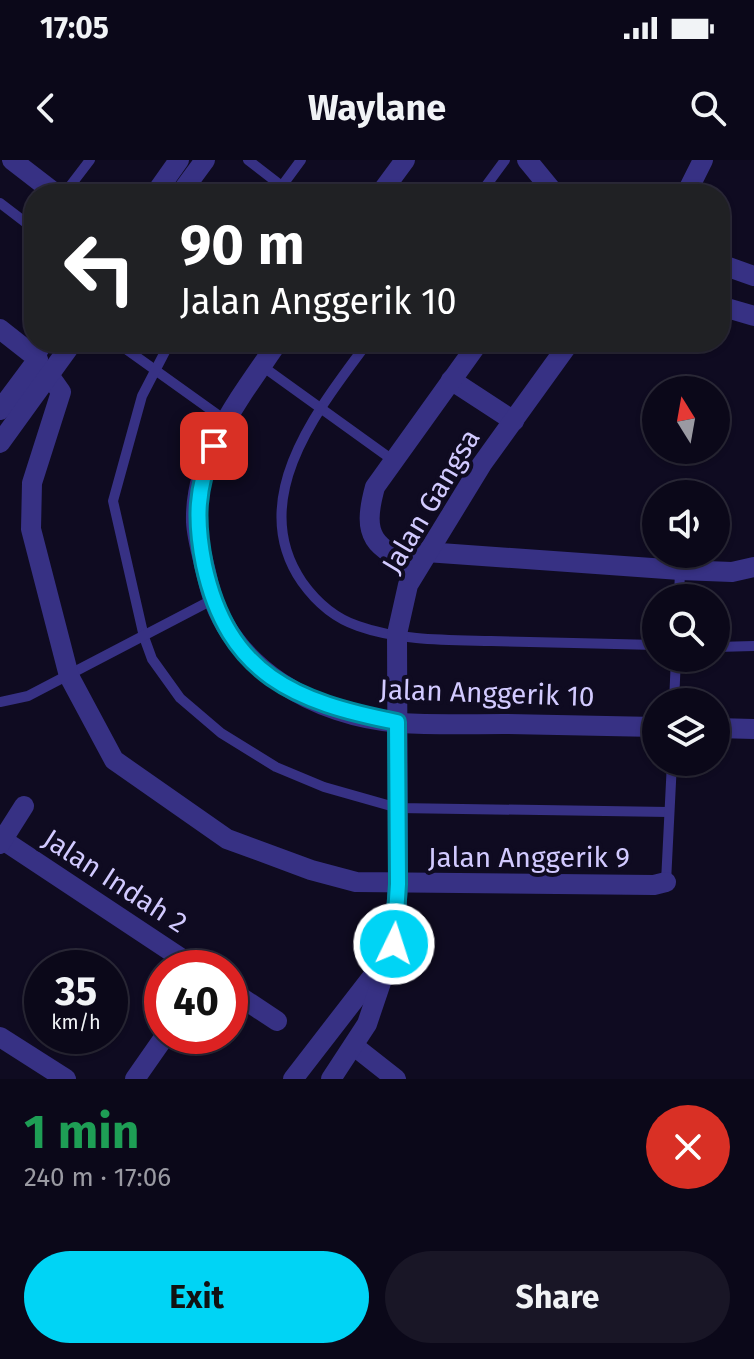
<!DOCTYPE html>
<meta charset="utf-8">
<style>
:root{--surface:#0b0819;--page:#191626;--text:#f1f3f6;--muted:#9a9aa2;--line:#2b2938;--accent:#00d4f5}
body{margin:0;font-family:"Fira Sans",sans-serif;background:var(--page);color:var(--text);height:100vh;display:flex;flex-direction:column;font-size:30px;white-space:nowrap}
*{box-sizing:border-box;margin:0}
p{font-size:26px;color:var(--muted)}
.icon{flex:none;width:44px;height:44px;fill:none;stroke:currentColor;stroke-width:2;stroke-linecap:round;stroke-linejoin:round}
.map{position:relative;height:919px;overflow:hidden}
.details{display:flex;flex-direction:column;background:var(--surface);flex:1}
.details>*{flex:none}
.banner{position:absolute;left:24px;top:24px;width:706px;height:168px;border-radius:32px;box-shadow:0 2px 6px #0004,0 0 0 2px var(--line);background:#202124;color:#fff;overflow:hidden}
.needle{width:52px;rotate:349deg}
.fabs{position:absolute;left:642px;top:216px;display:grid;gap:16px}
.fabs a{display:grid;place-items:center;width:88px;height:88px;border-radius:50%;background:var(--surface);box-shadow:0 2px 6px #0004,0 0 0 2px var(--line);font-size:40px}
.speed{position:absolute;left:24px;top:790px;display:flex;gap:16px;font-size:40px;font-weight:700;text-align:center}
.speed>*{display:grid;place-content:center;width:104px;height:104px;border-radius:50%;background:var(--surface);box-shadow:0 2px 6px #0004,0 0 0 2px var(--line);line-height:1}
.speed small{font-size:20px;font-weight:400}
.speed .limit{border:12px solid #d22;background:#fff;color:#111}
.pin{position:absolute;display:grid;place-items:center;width:68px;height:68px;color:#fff;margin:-34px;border-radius:16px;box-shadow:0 4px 12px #0006}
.me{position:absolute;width:88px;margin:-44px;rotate:4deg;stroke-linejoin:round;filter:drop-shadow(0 0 6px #0008)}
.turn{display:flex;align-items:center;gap:28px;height:168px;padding:0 24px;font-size:36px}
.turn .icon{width:104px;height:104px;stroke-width:2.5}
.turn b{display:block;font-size:56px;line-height:68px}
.round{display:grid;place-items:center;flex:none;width:84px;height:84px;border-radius:42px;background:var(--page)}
.summary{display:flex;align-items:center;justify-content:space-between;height:136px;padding:0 24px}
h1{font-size:48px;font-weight:700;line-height:60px;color:#1e9e55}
.primary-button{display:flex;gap:16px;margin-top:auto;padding:16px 24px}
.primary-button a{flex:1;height:92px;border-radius:48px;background:var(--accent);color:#111;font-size:32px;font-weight:700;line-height:92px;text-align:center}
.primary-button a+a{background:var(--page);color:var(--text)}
.status{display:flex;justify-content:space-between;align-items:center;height:56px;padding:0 40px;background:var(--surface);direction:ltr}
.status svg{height:22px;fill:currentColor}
header{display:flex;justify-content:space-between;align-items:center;height:104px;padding:0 24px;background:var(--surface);font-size:36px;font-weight:700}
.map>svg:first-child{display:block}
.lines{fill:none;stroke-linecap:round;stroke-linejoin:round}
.service{stroke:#373184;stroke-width:10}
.minor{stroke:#373184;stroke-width:20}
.tertiary{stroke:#373184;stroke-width:20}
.route-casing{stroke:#008a9f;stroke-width:20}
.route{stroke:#00d4f5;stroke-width:14}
.labels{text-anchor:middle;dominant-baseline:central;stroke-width:8;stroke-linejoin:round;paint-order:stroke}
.street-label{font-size:28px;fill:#d2caff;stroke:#0f0b21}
</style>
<div class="status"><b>17:05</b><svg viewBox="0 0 49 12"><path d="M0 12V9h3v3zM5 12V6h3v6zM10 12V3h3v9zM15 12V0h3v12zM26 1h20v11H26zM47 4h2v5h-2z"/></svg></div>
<header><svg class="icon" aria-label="back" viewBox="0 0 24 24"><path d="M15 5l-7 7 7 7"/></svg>Waylane<svg class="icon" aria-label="search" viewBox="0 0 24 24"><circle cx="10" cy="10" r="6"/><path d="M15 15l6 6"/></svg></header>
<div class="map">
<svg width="754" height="919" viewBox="0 0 754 919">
<rect width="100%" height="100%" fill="#0f0b21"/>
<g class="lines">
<g class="service">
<path d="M248 0 292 34"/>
<path d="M64 34 90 0"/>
<path d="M276 34 301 0"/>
<path d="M480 34 505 0"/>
<path d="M0 43 34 69"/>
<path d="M116 182 225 260"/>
<path d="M170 182 142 236 113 341 144 477 152 499 180 538 221 573 276 607 324 627 398 648 669 652"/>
<path d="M368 182C319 248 245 339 302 422 317 443 334 458 358 466 400 481 448 480 491 481 546 482 601 484 656 485"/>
<path d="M38 199 50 182"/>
<path d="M262 206 394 301"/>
<path d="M679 438 680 410"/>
<path d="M716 487 754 486"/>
<path d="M0 542 28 536 212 440"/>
<path d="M674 542 676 498"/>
<path d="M666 722 672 602"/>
</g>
<g class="minor">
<path d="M12 0 56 34"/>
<path d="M155 34 179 0"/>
<path d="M180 34 205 0"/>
<path d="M380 34 405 0"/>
<path d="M686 34 703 0"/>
<path d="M720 104 754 116"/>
<path d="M0 169 38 199 0 250"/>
<path d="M278 182C242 235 194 294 196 362 197 381 204 402 208 421 227 507 316 557 400 563 434 565 469 564 504 564 554 565 605 566 656 567"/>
<path d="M49 215 61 232 32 323 31 369 69 516 114 600 227 679 311 710 356 722 654 725 666 722"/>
<path d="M451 220 514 261"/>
<path d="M0 283 73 182"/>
<path d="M426 392 680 410 732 412 754 407"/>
<path d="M418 407C374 387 361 378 375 327L479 182"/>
<path d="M716 568 754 569"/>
<path d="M3 680 196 808"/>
<path d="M0 684 24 646"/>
<path d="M230 830 277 861"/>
<path d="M0 877 66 919"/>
<path d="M354 886 396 919"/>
<path d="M135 919 165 876"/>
<path d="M293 919 392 791"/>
</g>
<g class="tertiary">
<path d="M527 0 555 34"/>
<path d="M720 146 754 156"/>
<path d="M331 919 367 864 394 784 398 724 397 474 408 425 482 304 570 182"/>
</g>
</g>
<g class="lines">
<defs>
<path id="route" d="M214 286C196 328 195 360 204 405 228 515 295 542 397 562L398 724 394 784"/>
</defs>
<use href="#route" class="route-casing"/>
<use href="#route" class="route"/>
</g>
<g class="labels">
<g class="street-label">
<text transform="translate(431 341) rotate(-59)">Jalan Gangsa</text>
<text transform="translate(487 533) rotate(2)">Jalan Anggerik 10</text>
<text x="529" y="697">Jalan Anggerik 9</text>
<text transform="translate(115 721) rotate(33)">Jalan Indah 2</text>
</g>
</g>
</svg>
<div class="fabs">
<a><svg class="needle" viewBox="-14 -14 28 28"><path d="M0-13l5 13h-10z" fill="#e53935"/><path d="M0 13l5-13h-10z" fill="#9a9aa2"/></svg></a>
<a><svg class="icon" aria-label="sound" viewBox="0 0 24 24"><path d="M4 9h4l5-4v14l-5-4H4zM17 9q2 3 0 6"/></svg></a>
<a><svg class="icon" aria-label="search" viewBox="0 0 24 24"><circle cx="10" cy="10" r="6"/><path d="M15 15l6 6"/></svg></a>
<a><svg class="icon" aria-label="layers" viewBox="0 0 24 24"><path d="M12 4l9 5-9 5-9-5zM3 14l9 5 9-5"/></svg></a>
</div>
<div class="speed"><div>35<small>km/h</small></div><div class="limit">40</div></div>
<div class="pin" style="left:214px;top:286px;background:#d93025"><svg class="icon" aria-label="arrive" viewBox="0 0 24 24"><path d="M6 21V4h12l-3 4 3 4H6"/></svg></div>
<svg class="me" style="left:394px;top:784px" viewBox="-20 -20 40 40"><circle r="17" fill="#00d4f5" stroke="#fff" stroke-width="3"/><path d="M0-11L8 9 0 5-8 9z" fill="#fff"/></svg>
<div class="banner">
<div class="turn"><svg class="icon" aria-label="left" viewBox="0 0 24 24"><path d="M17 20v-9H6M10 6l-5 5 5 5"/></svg><div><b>90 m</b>Jalan Anggerik 10</div></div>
</div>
</div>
<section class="details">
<div class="summary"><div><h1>1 min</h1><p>240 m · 17:06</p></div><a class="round" style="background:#d93025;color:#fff"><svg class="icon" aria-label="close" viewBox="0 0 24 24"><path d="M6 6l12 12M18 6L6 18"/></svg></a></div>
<div class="primary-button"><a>Exit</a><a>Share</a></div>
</section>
